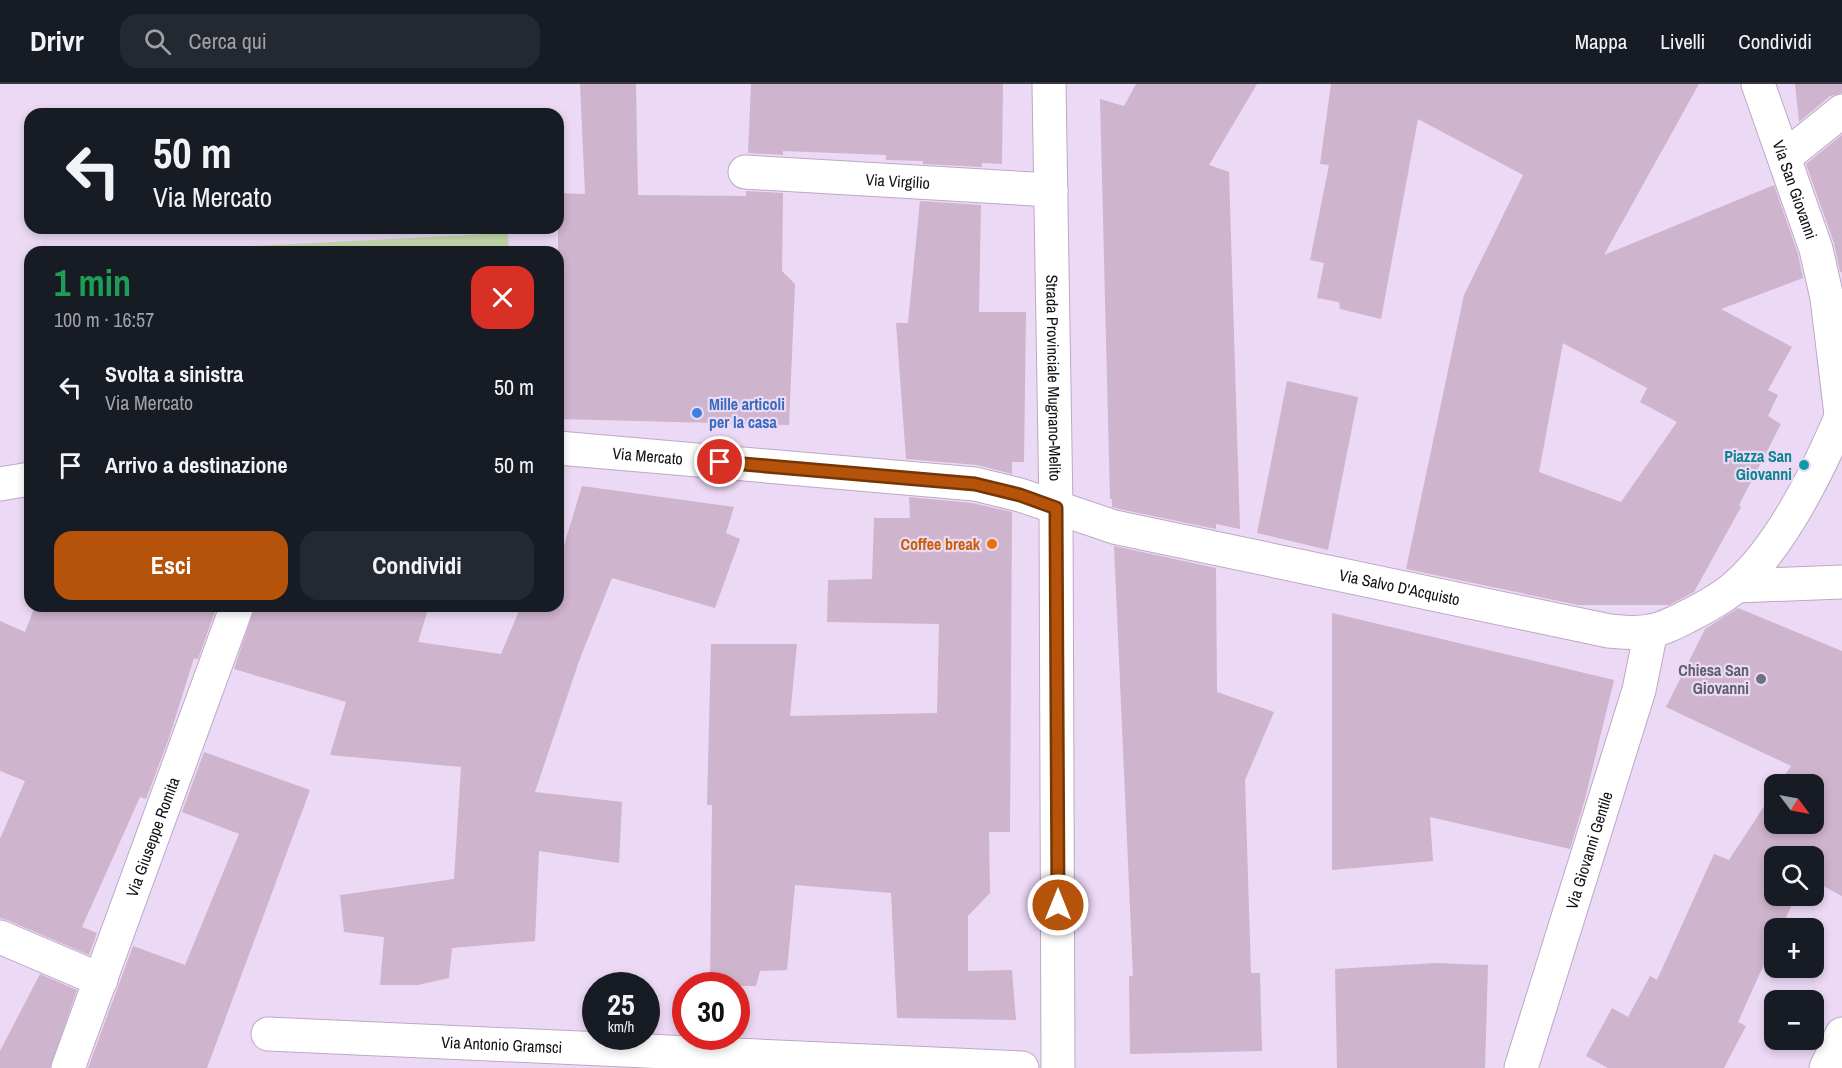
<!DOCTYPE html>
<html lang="it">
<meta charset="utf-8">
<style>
:root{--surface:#171b24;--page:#242831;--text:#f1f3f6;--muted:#9ea1a6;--line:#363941;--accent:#b45309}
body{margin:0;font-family:"Archivo Narrow",sans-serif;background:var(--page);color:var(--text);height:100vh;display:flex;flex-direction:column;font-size:22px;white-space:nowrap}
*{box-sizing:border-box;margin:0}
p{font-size:20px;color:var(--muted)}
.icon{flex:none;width:33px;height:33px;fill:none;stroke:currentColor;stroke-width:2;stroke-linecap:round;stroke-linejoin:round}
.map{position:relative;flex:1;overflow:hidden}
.drawer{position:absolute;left:24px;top:162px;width:540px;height:366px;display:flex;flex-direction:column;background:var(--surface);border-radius:18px;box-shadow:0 3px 9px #0003}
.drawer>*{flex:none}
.banner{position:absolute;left:24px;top:24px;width:540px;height:126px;border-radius:18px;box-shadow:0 3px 9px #0003;background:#171b24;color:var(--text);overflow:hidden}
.needle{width:39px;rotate:122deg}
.fabs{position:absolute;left:1764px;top:690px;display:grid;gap:12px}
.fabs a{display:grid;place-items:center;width:60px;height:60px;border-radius:12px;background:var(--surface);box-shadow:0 3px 9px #0003;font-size:30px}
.speed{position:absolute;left:582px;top:888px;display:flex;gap:12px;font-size:30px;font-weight:700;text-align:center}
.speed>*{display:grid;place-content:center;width:78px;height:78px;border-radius:50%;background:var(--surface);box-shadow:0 3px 9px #0003;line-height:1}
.speed small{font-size:15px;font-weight:400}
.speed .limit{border:9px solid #d22;background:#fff;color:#111}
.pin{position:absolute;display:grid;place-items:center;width:51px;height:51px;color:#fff;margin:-26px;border:3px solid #fff;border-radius:50%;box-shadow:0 2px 6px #0007}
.me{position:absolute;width:66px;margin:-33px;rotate:0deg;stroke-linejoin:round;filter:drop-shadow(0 0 4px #0008)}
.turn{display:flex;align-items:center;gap:21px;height:126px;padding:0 30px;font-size:27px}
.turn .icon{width:78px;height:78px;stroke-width:2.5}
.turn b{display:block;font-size:42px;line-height:51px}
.round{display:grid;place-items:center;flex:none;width:63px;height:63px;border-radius:18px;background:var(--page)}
.headline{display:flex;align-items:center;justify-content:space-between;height:102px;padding:0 30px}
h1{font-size:36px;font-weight:700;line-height:45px;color:#1e9e55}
.primary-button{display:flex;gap:12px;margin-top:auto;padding:12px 30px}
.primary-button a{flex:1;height:69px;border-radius:18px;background:var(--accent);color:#fff;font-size:24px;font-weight:700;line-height:69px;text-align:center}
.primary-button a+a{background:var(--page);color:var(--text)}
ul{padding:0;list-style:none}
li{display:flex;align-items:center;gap:18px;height:78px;padding:0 30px}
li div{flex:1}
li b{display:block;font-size:22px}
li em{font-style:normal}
header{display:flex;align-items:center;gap:36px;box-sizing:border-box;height:84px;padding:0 30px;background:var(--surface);border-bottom:2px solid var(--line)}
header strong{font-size:28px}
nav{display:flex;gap:33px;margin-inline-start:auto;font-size:21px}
.search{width:420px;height:54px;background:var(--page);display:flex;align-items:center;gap:15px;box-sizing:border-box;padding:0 21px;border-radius:18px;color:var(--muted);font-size:22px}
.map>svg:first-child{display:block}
.green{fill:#c3d8ab}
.building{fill:#ceb4cc;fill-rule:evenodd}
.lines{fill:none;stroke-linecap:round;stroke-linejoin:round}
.minor-casing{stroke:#bca9c4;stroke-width:35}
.minor{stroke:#fff;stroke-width:33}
.route-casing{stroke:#753606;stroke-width:15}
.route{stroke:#b45309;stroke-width:10}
.shop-dot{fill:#3f7fe0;stroke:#ecd9f5;stroke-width:2}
.culture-dot{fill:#0f9aa8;stroke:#ecd9f5;stroke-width:2}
.food-dot{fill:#e8710a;stroke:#ecd9f5;stroke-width:2}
.worship-dot{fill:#6b7280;stroke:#ecd9f5;stroke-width:2}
.labels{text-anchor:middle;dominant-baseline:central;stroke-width:4.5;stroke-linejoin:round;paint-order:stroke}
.street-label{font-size:16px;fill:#140e17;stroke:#ecd9f5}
.shop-label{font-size:16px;font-weight:bold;fill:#366cbe;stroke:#ecd9f5;text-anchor:start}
.culture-label{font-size:16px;font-weight:bold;fill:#0d838f;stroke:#ecd9f5;text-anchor:end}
.food-label{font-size:16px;font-weight:bold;fill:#c56008;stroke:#ecd9f5;text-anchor:end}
.worship-label{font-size:16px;font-weight:bold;fill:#5b616d;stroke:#ecd9f5;text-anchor:end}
</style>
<header>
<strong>Drivr</strong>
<div class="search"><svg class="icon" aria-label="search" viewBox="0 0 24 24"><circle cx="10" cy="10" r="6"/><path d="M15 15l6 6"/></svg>Cerca qui</div>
<nav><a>Mappa</a><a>Livelli</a><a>Condividi</a></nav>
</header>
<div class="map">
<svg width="1842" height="984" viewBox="0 0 1842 984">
<rect width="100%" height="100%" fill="#ecd9f5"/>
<path class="green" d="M508 149 509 168H214V164Z"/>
<g class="building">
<path d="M580 0H636L638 111 746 112V107L783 109 782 187 795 200 789 341 558 335V109L585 110Z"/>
<path d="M751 0H1003L1002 80 982 79V83L923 80V77L886 76V71L783 67V71L748 69Z"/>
<path d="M1136 0H1257L1209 81 1229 88 1240 445 1216 440V445L1119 425 1112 423V415H1110L1100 15 1124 22Z"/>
<path d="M1331 0H1699L1604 171 1774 101 1798 170 1803 194 1721 225 1792 263 1768 306 1778 311 1768 332 1781 340 1739 421 1741 423 1694 508 1669 521H1578L1406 485 1464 211 1523 91 1418 35 1381 235 1340 225 1339 218 1317 214 1324 179 1310 176 1329 81 1320 80ZM1563 259 1647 304 1640 318 1677 338 1621 418 1539 388Z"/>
<path d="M1795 0H1842V9L1830 12 1799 38Z"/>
<path d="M1842 51V188H1840L1834 159 1806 80Z"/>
<path d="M920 117 981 121 979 228H1026L1024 378H1012V390L977 381 906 375 896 239H908Z"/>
<path d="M1287 297 1358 313 1328 466 1257 449Z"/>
<path d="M582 402 734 423 726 449 740 455 715 524 612 494 579 577 535 708 622 718 619 779 539 767 535 857 452 864 449 894 418 901H380L384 853 344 848 340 811 454 795 461 683 330 671 346 618 234 585 255 522H429L418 558 501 570 521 522H558V481Z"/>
<path d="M909 413 972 419 1012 428 1010 748H989L990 809 968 832V887L1012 886 1016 936 897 934 891 809 795 801 787 886 760 887 756 902H710L712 721H707L711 560H797L790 632 937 629 939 540 827 538 828 496 872 495 874 434H910Z"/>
<path d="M1114 462 1216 484 1217 608 1274 628 1245 696 1251 889H1260L1262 967 1130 970 1129 892H1133Z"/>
<path d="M35 522H217L198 575 194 574 169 654 146 715 140 713 82 843 97 849 89 871 7 836 0 834V755L25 697 0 687V537L25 548Z"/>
<path d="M1738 524 1842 567V812L1814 797V772H1774V812H1796L1781 844H1774V858L1738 938 1746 942 1724 984H1608L1586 972 1612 924 1628 933 1650 892 1657 896 1714 770 1729 776 1774 707V740H1814V700H1779L1791 682 1666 623 1705 545Z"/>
<path d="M1332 529 1614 596 1585 715 1570 765 1430 733 1433 777 1332 786Z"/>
<path d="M204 668 310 706 207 984H88L133 862 185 881 239 750 182 728Z"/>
<path d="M1436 879 1488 881 1485 984H1337L1335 885Z"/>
<path d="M40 890 77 906 50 984H0V967Z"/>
</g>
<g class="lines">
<defs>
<g id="minor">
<path id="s1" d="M1049 0 1056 424 1058 984"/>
<path id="s2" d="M1758 0 1816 165 1827 214 1842 339"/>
<path d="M1785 73 1842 27"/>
<path id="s3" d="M745 88 1051 106"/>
<path id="s4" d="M558 364 975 400 1020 411 1114 443 1609 547C1622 548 1636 550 1650 547 1663 545 1676 538 1688 532 1704 524 1722 514 1735 503 1780 464 1818 387 1841 333"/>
<path d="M0 400 30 395"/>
<path d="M1736 502 1842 498"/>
<path d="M0 853 101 896"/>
<path id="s5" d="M268 950 1022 984"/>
<path id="s6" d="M68 984 237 522"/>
<path id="s7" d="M1521 984 1639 606 1651 547"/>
<path d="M1826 984 1842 950"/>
</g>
</defs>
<use href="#minor" class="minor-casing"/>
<use href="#minor" class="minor"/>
</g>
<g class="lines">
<defs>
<path id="route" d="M720 378 975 400 1020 411 1056 424 1058 821"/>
</defs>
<use href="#route" class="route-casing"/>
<use href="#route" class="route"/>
</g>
<circle class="shop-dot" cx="697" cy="329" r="6"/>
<circle class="culture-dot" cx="1804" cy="381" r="6"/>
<circle class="food-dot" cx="992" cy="460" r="6"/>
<circle class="worship-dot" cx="1761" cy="595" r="6"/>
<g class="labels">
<g class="street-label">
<text stroke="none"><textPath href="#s3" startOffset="153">Via Virgilio</textPath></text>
<text stroke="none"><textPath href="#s2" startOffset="112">Via San Giovanni</textPath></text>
<text stroke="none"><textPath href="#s1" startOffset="294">Strada Provinciale Mugnano-Melito</textPath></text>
<text stroke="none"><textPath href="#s4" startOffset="90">Via Mercato</textPath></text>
<text stroke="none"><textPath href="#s4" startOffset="856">Via Salvo D'Acquisto</textPath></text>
<text stroke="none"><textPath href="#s6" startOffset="246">Via Giuseppe Romita</textPath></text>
<text stroke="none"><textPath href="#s7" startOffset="228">Via Giovanni Gentile</textPath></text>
<text stroke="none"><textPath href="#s5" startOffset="234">Via Antonio Gramsci</textPath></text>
</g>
<g class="shop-label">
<text x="709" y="320">Mille articoli<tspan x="709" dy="18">per la casa</tspan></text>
</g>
<g class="culture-label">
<text x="1792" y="372">Piazza San<tspan x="1792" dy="18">Giovanni</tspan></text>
</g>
<g class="food-label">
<text x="980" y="460">Coffee break</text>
</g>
<g class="worship-label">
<text x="1749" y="586">Chiesa San<tspan x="1749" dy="18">Giovanni</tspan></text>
</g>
</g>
</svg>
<div class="fabs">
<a><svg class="needle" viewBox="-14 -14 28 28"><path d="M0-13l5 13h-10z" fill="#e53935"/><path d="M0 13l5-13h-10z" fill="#9ea1a6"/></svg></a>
<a><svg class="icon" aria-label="search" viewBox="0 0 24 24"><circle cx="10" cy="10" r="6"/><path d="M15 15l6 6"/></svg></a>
<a>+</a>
<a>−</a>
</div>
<div class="speed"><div>25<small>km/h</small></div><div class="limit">30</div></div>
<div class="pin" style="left:720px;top:378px;background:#d93025"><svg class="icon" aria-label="arrive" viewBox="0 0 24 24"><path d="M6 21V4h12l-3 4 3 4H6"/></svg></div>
<svg class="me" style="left:1058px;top:821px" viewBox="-20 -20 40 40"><circle r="17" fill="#b45309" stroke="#fff" stroke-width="3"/><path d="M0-11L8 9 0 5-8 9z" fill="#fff"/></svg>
<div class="banner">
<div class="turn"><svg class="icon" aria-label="left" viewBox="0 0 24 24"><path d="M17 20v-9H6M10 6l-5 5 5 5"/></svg><div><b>50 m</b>Via Mercato</div></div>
</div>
<section class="drawer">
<div class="headline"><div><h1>1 min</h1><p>100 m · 16:57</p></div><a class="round" style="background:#d93025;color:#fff"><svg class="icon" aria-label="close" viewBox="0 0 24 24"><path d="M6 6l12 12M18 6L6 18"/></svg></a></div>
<ul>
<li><svg class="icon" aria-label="left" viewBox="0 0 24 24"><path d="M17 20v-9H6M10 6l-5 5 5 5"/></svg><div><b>Svolta a sinistra</b><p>Via Mercato</p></div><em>50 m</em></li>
<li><svg class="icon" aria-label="arrive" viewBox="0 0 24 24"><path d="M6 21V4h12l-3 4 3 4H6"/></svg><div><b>Arrivo a destinazione</b></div><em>50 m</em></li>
</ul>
<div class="primary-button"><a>Esci</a><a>Condividi</a></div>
</section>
</div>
